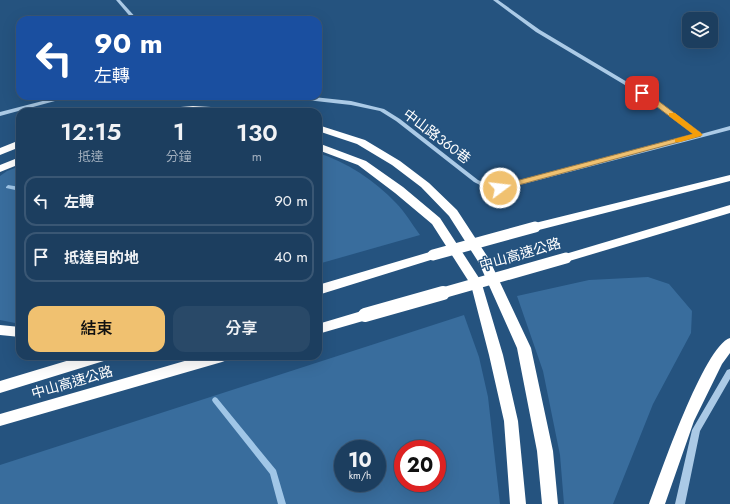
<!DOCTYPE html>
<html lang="zh-TW">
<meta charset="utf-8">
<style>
:root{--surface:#1c3e5f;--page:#294968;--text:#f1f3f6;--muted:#a0aebd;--line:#3a5774;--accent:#f0c170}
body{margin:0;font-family:Jost,"Noto Sans TC",sans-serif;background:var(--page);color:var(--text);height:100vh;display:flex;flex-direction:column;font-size:15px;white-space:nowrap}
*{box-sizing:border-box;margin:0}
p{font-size:13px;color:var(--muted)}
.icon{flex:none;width:22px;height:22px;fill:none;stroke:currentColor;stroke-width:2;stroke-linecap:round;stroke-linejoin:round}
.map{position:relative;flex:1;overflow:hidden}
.side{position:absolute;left:16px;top:108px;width:306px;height:252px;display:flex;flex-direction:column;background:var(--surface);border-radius:12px;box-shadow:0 4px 16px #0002,0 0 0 1px var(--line)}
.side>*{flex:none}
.guide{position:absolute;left:16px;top:16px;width:306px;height:84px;border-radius:12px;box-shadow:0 4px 16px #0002,0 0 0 1px var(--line);background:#1a4fa0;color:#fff;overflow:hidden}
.tools{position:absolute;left:682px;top:12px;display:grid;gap:8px}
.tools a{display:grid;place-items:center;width:36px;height:36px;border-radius:8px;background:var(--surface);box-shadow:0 4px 16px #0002,0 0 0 1px var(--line);font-size:20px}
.speed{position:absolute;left:334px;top:440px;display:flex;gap:8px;font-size:20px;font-weight:700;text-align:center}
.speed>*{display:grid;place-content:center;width:52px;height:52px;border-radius:50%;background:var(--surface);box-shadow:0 4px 16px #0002,0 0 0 1px var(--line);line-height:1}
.speed small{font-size:10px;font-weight:400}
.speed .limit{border:6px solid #d22;background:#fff;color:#111}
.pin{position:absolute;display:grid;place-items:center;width:34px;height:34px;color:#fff;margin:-17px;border-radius:8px;box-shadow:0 2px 6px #0006}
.me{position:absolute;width:44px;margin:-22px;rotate:75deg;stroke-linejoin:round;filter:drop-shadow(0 0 3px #0008)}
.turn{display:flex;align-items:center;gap:14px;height:84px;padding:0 12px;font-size:18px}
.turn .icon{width:52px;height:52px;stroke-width:2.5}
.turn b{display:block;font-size:28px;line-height:34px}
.eta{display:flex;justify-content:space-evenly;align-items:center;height:68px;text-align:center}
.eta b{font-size:24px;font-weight:600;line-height:28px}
.action{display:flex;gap:8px;margin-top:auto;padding:8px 12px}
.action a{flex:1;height:46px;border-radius:12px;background:var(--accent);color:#111;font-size:16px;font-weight:600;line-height:46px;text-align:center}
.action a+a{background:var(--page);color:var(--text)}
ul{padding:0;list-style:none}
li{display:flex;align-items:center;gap:12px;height:50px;margin:0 8px 6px;padding:0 4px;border:2px solid var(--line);border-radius:12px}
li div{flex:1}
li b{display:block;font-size:15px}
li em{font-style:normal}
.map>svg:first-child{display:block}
.green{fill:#396d9d;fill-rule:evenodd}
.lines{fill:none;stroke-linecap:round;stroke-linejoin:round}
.stream{fill:#a0c6e7;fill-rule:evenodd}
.minor{fill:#abcae6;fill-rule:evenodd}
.highway{fill:#fff;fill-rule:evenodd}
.highway-bridge-far1{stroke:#fff;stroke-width:11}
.highway-bridge{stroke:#fff;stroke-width:14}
.route{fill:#f0c170;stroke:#9c7d49}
.slow{fill:#f59e0b}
.labels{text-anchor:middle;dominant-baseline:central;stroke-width:3;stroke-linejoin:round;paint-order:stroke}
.street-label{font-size:14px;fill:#fff;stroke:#25537f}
</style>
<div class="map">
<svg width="730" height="504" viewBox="0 0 730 504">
<rect width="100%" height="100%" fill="#25537f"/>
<g class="green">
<path d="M318 153C347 162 374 180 396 203 405 212 412 224 420 235L318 264Z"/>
<path d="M20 166V324L0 320V176L7 171Z"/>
<path d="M648 277 669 284 692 311 691 333 653 404 613 504H564L560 455 543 371 517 296 589 280Z"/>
<path d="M464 315 479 357 488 397 500 504H0V465ZM343 449H377V483H343ZM403 449H437V483H403Z"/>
</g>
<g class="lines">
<g class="stream">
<path d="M8 185 20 187V191L6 188V187Z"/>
<path d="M215 397 217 398 276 470 286 504H278L270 474 213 402 212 400 213 398Z"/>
</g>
<g class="minor">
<path d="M116 0H120L138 20H133Z"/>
<path d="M493 0H498L540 30 644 92 701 134 730 126V130L500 190 486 188 474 182 396 121 380 111 351 105 289 98 286 96H304L351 101 384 109 400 119 478 180 489 185 500 186 696 135 640 94 536 32Z"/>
<path d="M62 96H75L74 97 55 101 0 116V112Z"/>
<path d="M730 369V379L700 431 685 504H675L692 430 727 370Z"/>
</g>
<g class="highway">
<path d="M193 106 247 109 252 112H151L156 109Z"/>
<path d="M318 125 365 140 400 161 429 183 457 210 489 259 531 348 553 451 558 504H542L537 451 517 348 479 263 449 216 421 187 392 165 357 144 318 131Z"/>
<path d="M20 140V147L0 155V148Z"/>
<path d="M318 143 366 161 403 187 440 218 481 281 503 355 518 421 526 504H510L504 421 489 355 471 285 432 224 395 193 358 165 318 150Z"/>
<path d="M20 157V164L0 172V165Z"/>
<path d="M730 175V181L535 231 531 230 529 227 531 224 535 223Z"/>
<path d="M730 205V213L566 262 562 261 560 258 562 255Z"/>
<path d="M433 251 437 252 439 255 437 258 318 295V285Z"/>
<path d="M365 310 370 311 372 315 370 319 318 334V324Z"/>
<path d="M0 325 20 327V337L0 335Z"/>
<path d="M730 338V353L722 364 694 421 665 504H649C660 475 704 346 730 338Z"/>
<path d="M83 356H109L107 360 0 393V381Z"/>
<path d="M202 356H229L227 360 222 362 0 426V414Z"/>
</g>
<g class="highway-bridge-far1">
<path d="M433 255 535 227"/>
<path d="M439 294 566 258"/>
</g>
<path class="highway-bridge" d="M365 315 443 293"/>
</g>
<path class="route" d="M640 91H645L701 133V136L500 190 497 189 496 188 497 186 693 134 640 94Z"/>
<path class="slow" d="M669 113H675L703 135 680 142H675V139L693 134 669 116Z"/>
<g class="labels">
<g class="street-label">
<text transform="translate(437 136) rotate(37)">中山路360巷</text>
<text transform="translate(520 254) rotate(-16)">中山高速公路</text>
<text transform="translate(72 382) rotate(-16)">中山高速公路</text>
</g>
</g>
</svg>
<div class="tools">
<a><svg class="icon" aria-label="layers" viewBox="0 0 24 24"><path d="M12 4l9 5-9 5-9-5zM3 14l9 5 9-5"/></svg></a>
</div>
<div class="speed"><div>10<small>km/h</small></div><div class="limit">20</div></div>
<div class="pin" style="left:642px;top:93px;background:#d93025"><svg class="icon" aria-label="arrive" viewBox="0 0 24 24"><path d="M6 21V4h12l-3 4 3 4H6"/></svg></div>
<svg class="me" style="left:500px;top:188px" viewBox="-20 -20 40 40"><circle r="17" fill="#f0c170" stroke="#fff" stroke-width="3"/><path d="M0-11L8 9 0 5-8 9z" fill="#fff"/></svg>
<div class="guide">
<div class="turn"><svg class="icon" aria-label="left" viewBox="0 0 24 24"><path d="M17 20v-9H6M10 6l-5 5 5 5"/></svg><div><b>90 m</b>左轉</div></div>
</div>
<section class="side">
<div class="eta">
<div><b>12:15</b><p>抵達</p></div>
<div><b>1</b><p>分鐘</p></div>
<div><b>130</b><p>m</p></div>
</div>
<ul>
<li><svg class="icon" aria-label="left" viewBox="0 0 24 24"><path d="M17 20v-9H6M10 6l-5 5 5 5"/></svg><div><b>左轉</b></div><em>90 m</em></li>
<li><svg class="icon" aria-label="arrive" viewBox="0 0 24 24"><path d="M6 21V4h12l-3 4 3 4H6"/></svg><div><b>抵達目的地</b></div><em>40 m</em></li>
</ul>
<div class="action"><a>結束</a><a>分享</a></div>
</section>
</div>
